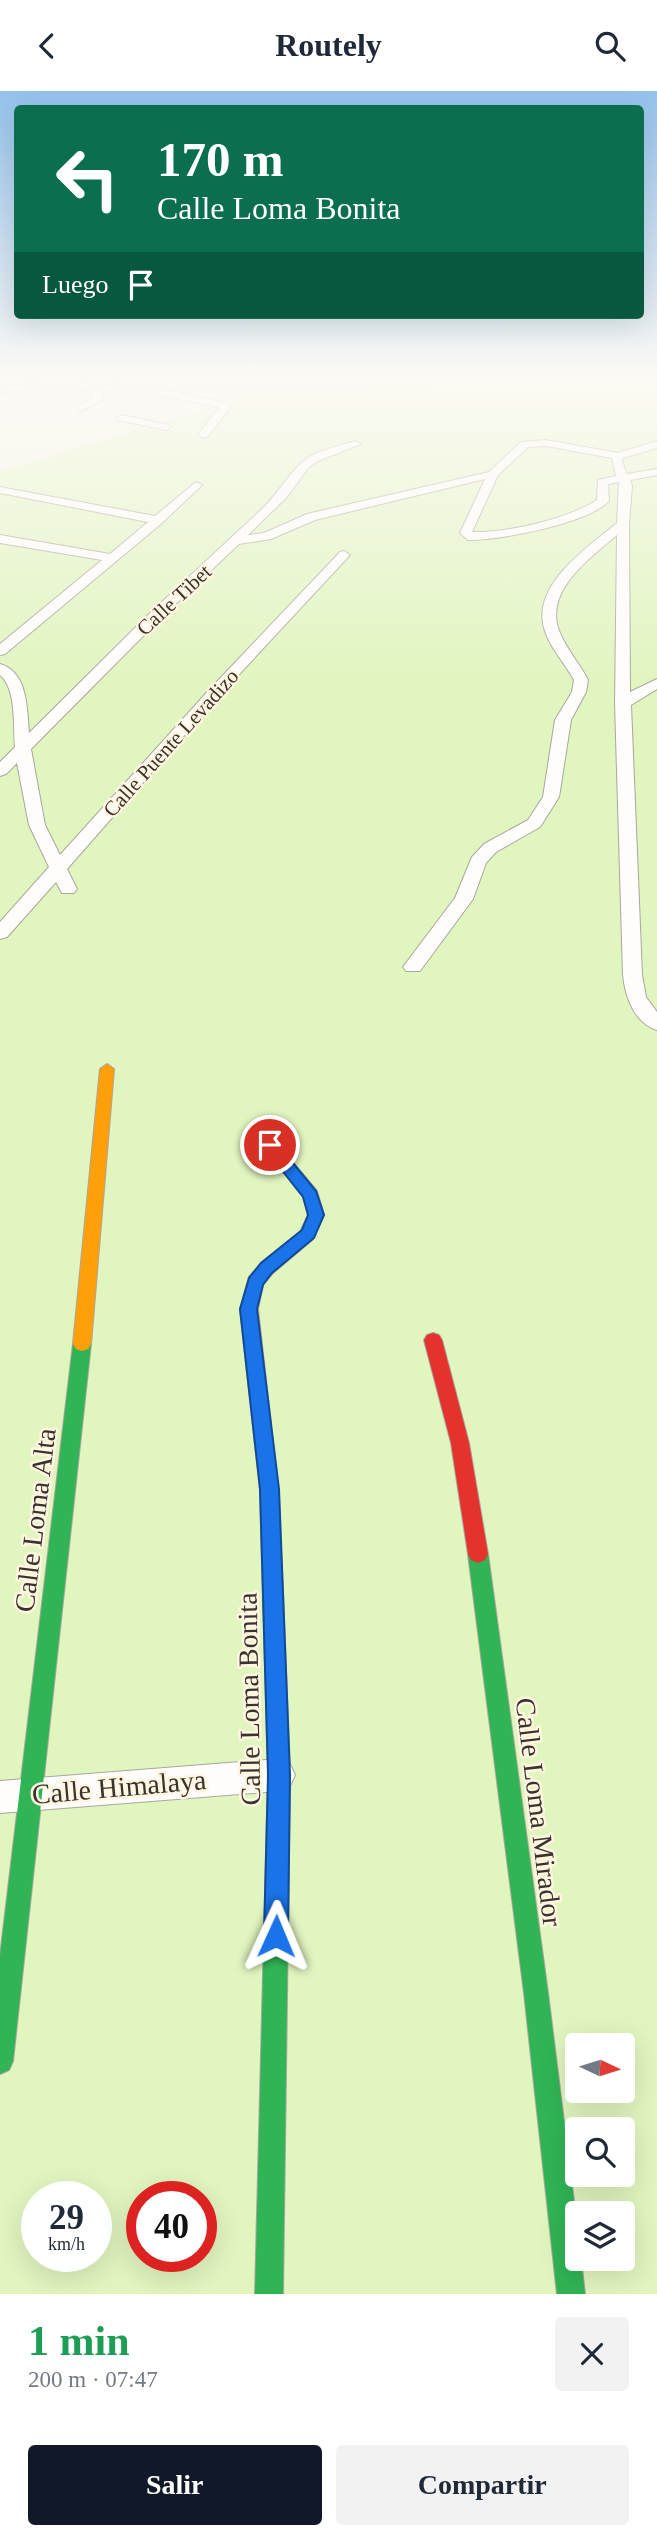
<!DOCTYPE html>
<html lang="es">
<meta charset="utf-8">
<style>
:root{--surface:#fff;--page:#f2f2f3;--text:#1f2937;--muted:#747a83;--accent:#111827}
body{margin:0;font-family:Georgia,serif;background:var(--page);color:var(--text);height:100vh;display:flex;flex-direction:column;font-size:26px;white-space:nowrap}
*{box-sizing:border-box;margin:0}
p{font-size:23px;color:var(--muted)}
.icon{flex:none;width:38px;height:38px;fill:none;stroke:currentColor;stroke-width:2;stroke-linecap:round;stroke-linejoin:round}
.map{position:relative;height:2203px;overflow:hidden}
.details{display:flex;flex-direction:column;background:var(--surface);flex:1}
.details>*{flex:none}
.banner{position:absolute;left:14px;top:14px;width:630px;height:214px;border-radius:7px;box-shadow:0 7px 28px #0002;background:#0b6e4f;color:#fff;overflow:hidden}
.needle{width:46px;rotate:94deg}
.tools{position:absolute;left:565px;top:1942px;display:grid;gap:14px}
.tools a{display:grid;place-items:center;width:70px;height:70px;border-radius:7px;background:var(--surface);box-shadow:0 7px 28px #0002;font-size:35px}
.speed{position:absolute;left:21px;top:2090px;display:flex;gap:14px;font-size:35px;font-weight:700;text-align:center}
.speed>*{display:grid;place-content:center;width:91px;height:91px;border-radius:50%;background:var(--surface);box-shadow:0 7px 28px #0002;line-height:1}
.speed small{font-size:18px;font-weight:400}
.speed .limit{border:10px solid #d22;background:#fff;color:#111}
.pin{position:absolute;display:grid;place-items:center;width:60px;height:60px;color:#fff;margin:-30px;border:4px solid #fff;border-radius:50%;box-shadow:0 2px 7px #0007}
.me{position:absolute;width:77px;margin:-38px;rotate:1deg;stroke-linejoin:round;filter:drop-shadow(0 0 5px #0008)}
.turn{display:flex;align-items:center;gap:24px;height:147px;padding:0 28px;font-size:32px}
.turn .icon{width:91px;height:91px;stroke-width:2.5}
.turn b{display:block;font-size:49px;line-height:60px}
.then{display:flex;align-items:center;height:66px;padding:0 28px;background:#0003;gap:14px;font-size:26px}
.round{display:grid;place-items:center;flex:none;width:74px;height:74px;border-radius:7px;background:var(--page)}
.summary{display:flex;align-items:center;justify-content:space-between;height:119px;padding:0 28px}
h1{font-size:42px;font-weight:700;line-height:52px;color:#1e9e55}
.action{display:flex;gap:14px;margin-top:auto;padding:14px 28px}
.action a{flex:1;height:80px;border-radius:7px;background:var(--accent);color:#fff;font-size:28px;font-weight:700;line-height:80px;text-align:center}
.action a+a{background:var(--page);color:var(--text)}
header{display:flex;justify-content:space-between;align-items:center;height:91px;padding:0 28px;background:var(--surface);font-size:32px;font-weight:700}
.map>svg:first-child{display:block}
.green{fill:#e1f5bf;fill-rule:evenodd}
.lines{fill:none;stroke-linecap:round;stroke-linejoin:round}
.street-casing{stroke:#aaa69e;stroke-width:2}
.fast-casing{stroke:#aaa69e;stroke-width:2}
.slow-casing{stroke:#aaa69e;stroke-width:2}
.jam-casing{stroke:#aaa69e;stroke-width:2}
.street{fill:#fefdfc;fill-rule:evenodd}
.fast{fill:#30b455;fill-rule:evenodd}
.slow{fill:#ff9f0a;fill-rule:evenodd}
.jam{fill:#e5322d;fill-rule:evenodd}
.route{fill:#1a73e8;stroke:#114b97;stroke-width:2}
.labels{text-anchor:middle;dominant-baseline:central;stroke-width:5;stroke-linejoin:round;paint-order:stroke}
.far-street-label{font-size:21px;fill:#38342d;stroke:#fff5e1}
.near-street-label{font-size:28px;fill:#38342d;stroke:#fff5e1}
</style>
<header><svg class="icon" aria-label="back" viewBox="0 0 24 24"><path d="M15 5l-7 7 7 7"/></svg>Routely<svg class="icon" aria-label="search" viewBox="0 0 24 24"><circle cx="10" cy="10" r="6"/><path d="M15 15l6 6"/></svg></header>
<div class="map">
<svg width="657" height="2203" viewBox="0 0 657 2203">
<rect width="100%" height="100%" fill="#f8f3e8"/>
<path class="green" d="M513 289H657V2203H0V381L255 303ZM578 1955H623V2000H578ZM578 2039H623V2084H578ZM37 2105H96V2165H37ZM142 2105H201V2165H142ZM578 2123H623V2168H578Z"/>
<g class="lines">
<defs>
<g id="street">
<path d="M59 289H84L82 291 96 296 122 291 121 289H134L161 298 227 312 230 317 207 346 203 347 198 344 219 316 158 304 132 295 102 301 104 308 82 320 78 319V315L94 305 92 301 68 293 0 302V296Z"/>
<path d="M121 324 166 333 171 336 166 339 117 329 116 327Z"/>
<path d="M546 349 618 362 657 350V357L623 367 622 370 627 383 657 378V384L630 389 632 395 629 433 630 601 657 588V598L631 614 642 884 646 906 657 921V939C634 932 625 905 623 884L615 612 617 444C590 467 542 501 560 542 567 559 580 573 588 589L586 601 571 629 559 706 540 736 496 761 486 772 473 808 420 880H406L403 876 455 807 472 766 484 753 528 729 543 706 555 629 572 601 574 589C565 572 549 556 544 537 532 493 588 456 617 432L619 391 608 393 609 410C587 433 500 449 468 449L460 442 485 388 315 429 271 448 239 453 160 528 31 658 45 734 60 764 209 599 340 461 344 460 350 464 219 605 67 778 77 798 74 802H62L56 791 7 846 0 848V831L49 776 29 734 17 672 6 683 0 685V671L15 656C13 636 17 598 0 584V573C28 581 27 618 29 642L150 522 263 417C276 404 286 388 299 374 312 360 339 355 356 350L361 353 318 370 308 377 287 406 248 444 264 442 307 423 489 381 521 351ZM546 355 612 367 616 385 598 389 597 409C568 428 507 442 472 441L498 384 528 356Z"/>
<path d="M196 391 202 394 200 396 162 432 5 563 0 564V553L102 469 0 452V444L110 463 148 431 0 402V396L155 425Z"/>
<path d="M279 1668 290 1673 295 1684 290 1695 279 1700 0 1722V1690Z"/>
</g>
<g id="fast">
<path d="M270 1049 275 1050 317 1100 324 1124 312 1149H300L298 1145 308 1124 304 1106 265 1058 262 1054Z"/>
<path d="M82 1246 88 1248 91 1253 13 1970 9 1979 0 1983V1865L73 1253 76 1248Z"/>
<path d="M478 1454 485 1457 488 1463 548 1902 578 2142V2168H581L585 2203H557L524 1902 468 1463 471 1457Z"/>
<path d="M273 1493 280 1496 283 1503 290 1684 283 2203H255L268 1684 263 1503 266 1496Z"/>
</g>
<g id="slow">
<path d="M107 973 114 978 91 1253 88 1258 82 1260 76 1258 73 1253 100 978Z"/>
<path d="M306 1139 312 1141 314 1145 312 1149 273 1182 263 1193 258 1218 278 1398 283 1503 280 1510 273 1513 266 1510 263 1503 260 1398 240 1218 249 1186 261 1172 300 1141Z"/>
</g>
<path id="jam" d="M433 1242 439 1244 442 1249 469 1352 488 1463 485 1469 478 1472 471 1469 468 1463 451 1352 424 1249 427 1244Z"/>
</defs>
<use href="#street" class="street-casing"/>
<use href="#fast" class="fast-casing"/>
<use href="#slow" class="slow-casing"/>
<use href="#jam" class="jam-casing"/>
<use href="#street" class="street"/>
<use href="#fast" class="fast"/>
<use href="#slow" class="slow"/>
<use href="#jam" class="jam"/>
</g>
<linearGradient id="sky" x2="0" y2="1"><stop stop-color="#95c2ec"/><stop offset="0.48" stop-color="#fcfaf5"/><stop offset="1" stop-color="#fcfaf5" stop-opacity="0"/></linearGradient>
<rect width="657" height="597" fill="url(#sky)"/>
<path class="route" d="M270 1048 275 1050 316 1100 324 1124 314 1147 272 1182 263 1194 257 1218 279 1398 290 1684 288 1845 284 1853 276 1857 267 1853 264 1845 268 1684 260 1398 240 1218 249 1187 261 1172 302 1139 308 1124 303 1106 262 1054Z"/>
<g class="labels">
<g class="far-street-label">
<text transform="translate(174 509) rotate(-43)">Calle Tibet</text>
<text transform="translate(171 652) rotate(-48)">Calle Puente Levadizo</text>
</g>
<g class="near-street-label">
<text transform="translate(35 1429) rotate(-83)">Calle Loma Alta</text>
<text transform="translate(249 1608) rotate(-91)">Calle Loma Bonita</text>
<text transform="translate(119 1696) rotate(-5)">Calle Himalaya</text>
<text transform="translate(539 1721) rotate(83)">Calle Loma Mirador</text>
</g>
</g>
</svg>
<div class="tools">
<a><svg class="needle" viewBox="-14 -14 28 28"><path d="M0-13l5 13h-10z" fill="#e53935"/><path d="M0 13l5-13h-10z" fill="#747a83"/></svg></a>
<a><svg class="icon" aria-label="search" viewBox="0 0 24 24"><circle cx="10" cy="10" r="6"/><path d="M15 15l6 6"/></svg></a>
<a><svg class="icon" aria-label="layers" viewBox="0 0 24 24"><path d="M12 4l9 5-9 5-9-5zM3 14l9 5 9-5"/></svg></a>
</div>
<div class="speed"><div>29<small>km/h</small></div><div class="limit">40</div></div>
<div class="pin" style="left:270px;top:1054px;background:#d93025"><svg class="icon" aria-label="arrive" viewBox="0 0 24 24"><path d="M6 21V4h12l-3 4 3 4H6"/></svg></div>
<svg class="me" style="left:276px;top:1845px" viewBox="-20 -20 40 40"><path d="M0-17L14 15 0 8-14 15z" fill="#1a73e8" stroke="#fff" stroke-width="4"/></svg>
<div class="banner">
<div class="turn"><svg class="icon" aria-label="left" viewBox="0 0 24 24"><path d="M17 20v-9H6M10 6l-5 5 5 5"/></svg><div><b>170 m</b>Calle Loma Bonita</div></div>
<div class="then">Luego<svg class="icon" aria-label="arrive" viewBox="0 0 24 24"><path d="M6 21V4h12l-3 4 3 4H6"/></svg></div>
</div>
</div>
<section class="details">
<div class="summary"><div><h1>1 min</h1><p>200 m · 07:47</p></div><a class="round"><svg class="icon" aria-label="close" viewBox="0 0 24 24"><path d="M6 6l12 12M18 6L6 18"/></svg></a></div>
<div class="action"><a>Salir</a><a>Compartir</a></div>
</section>
